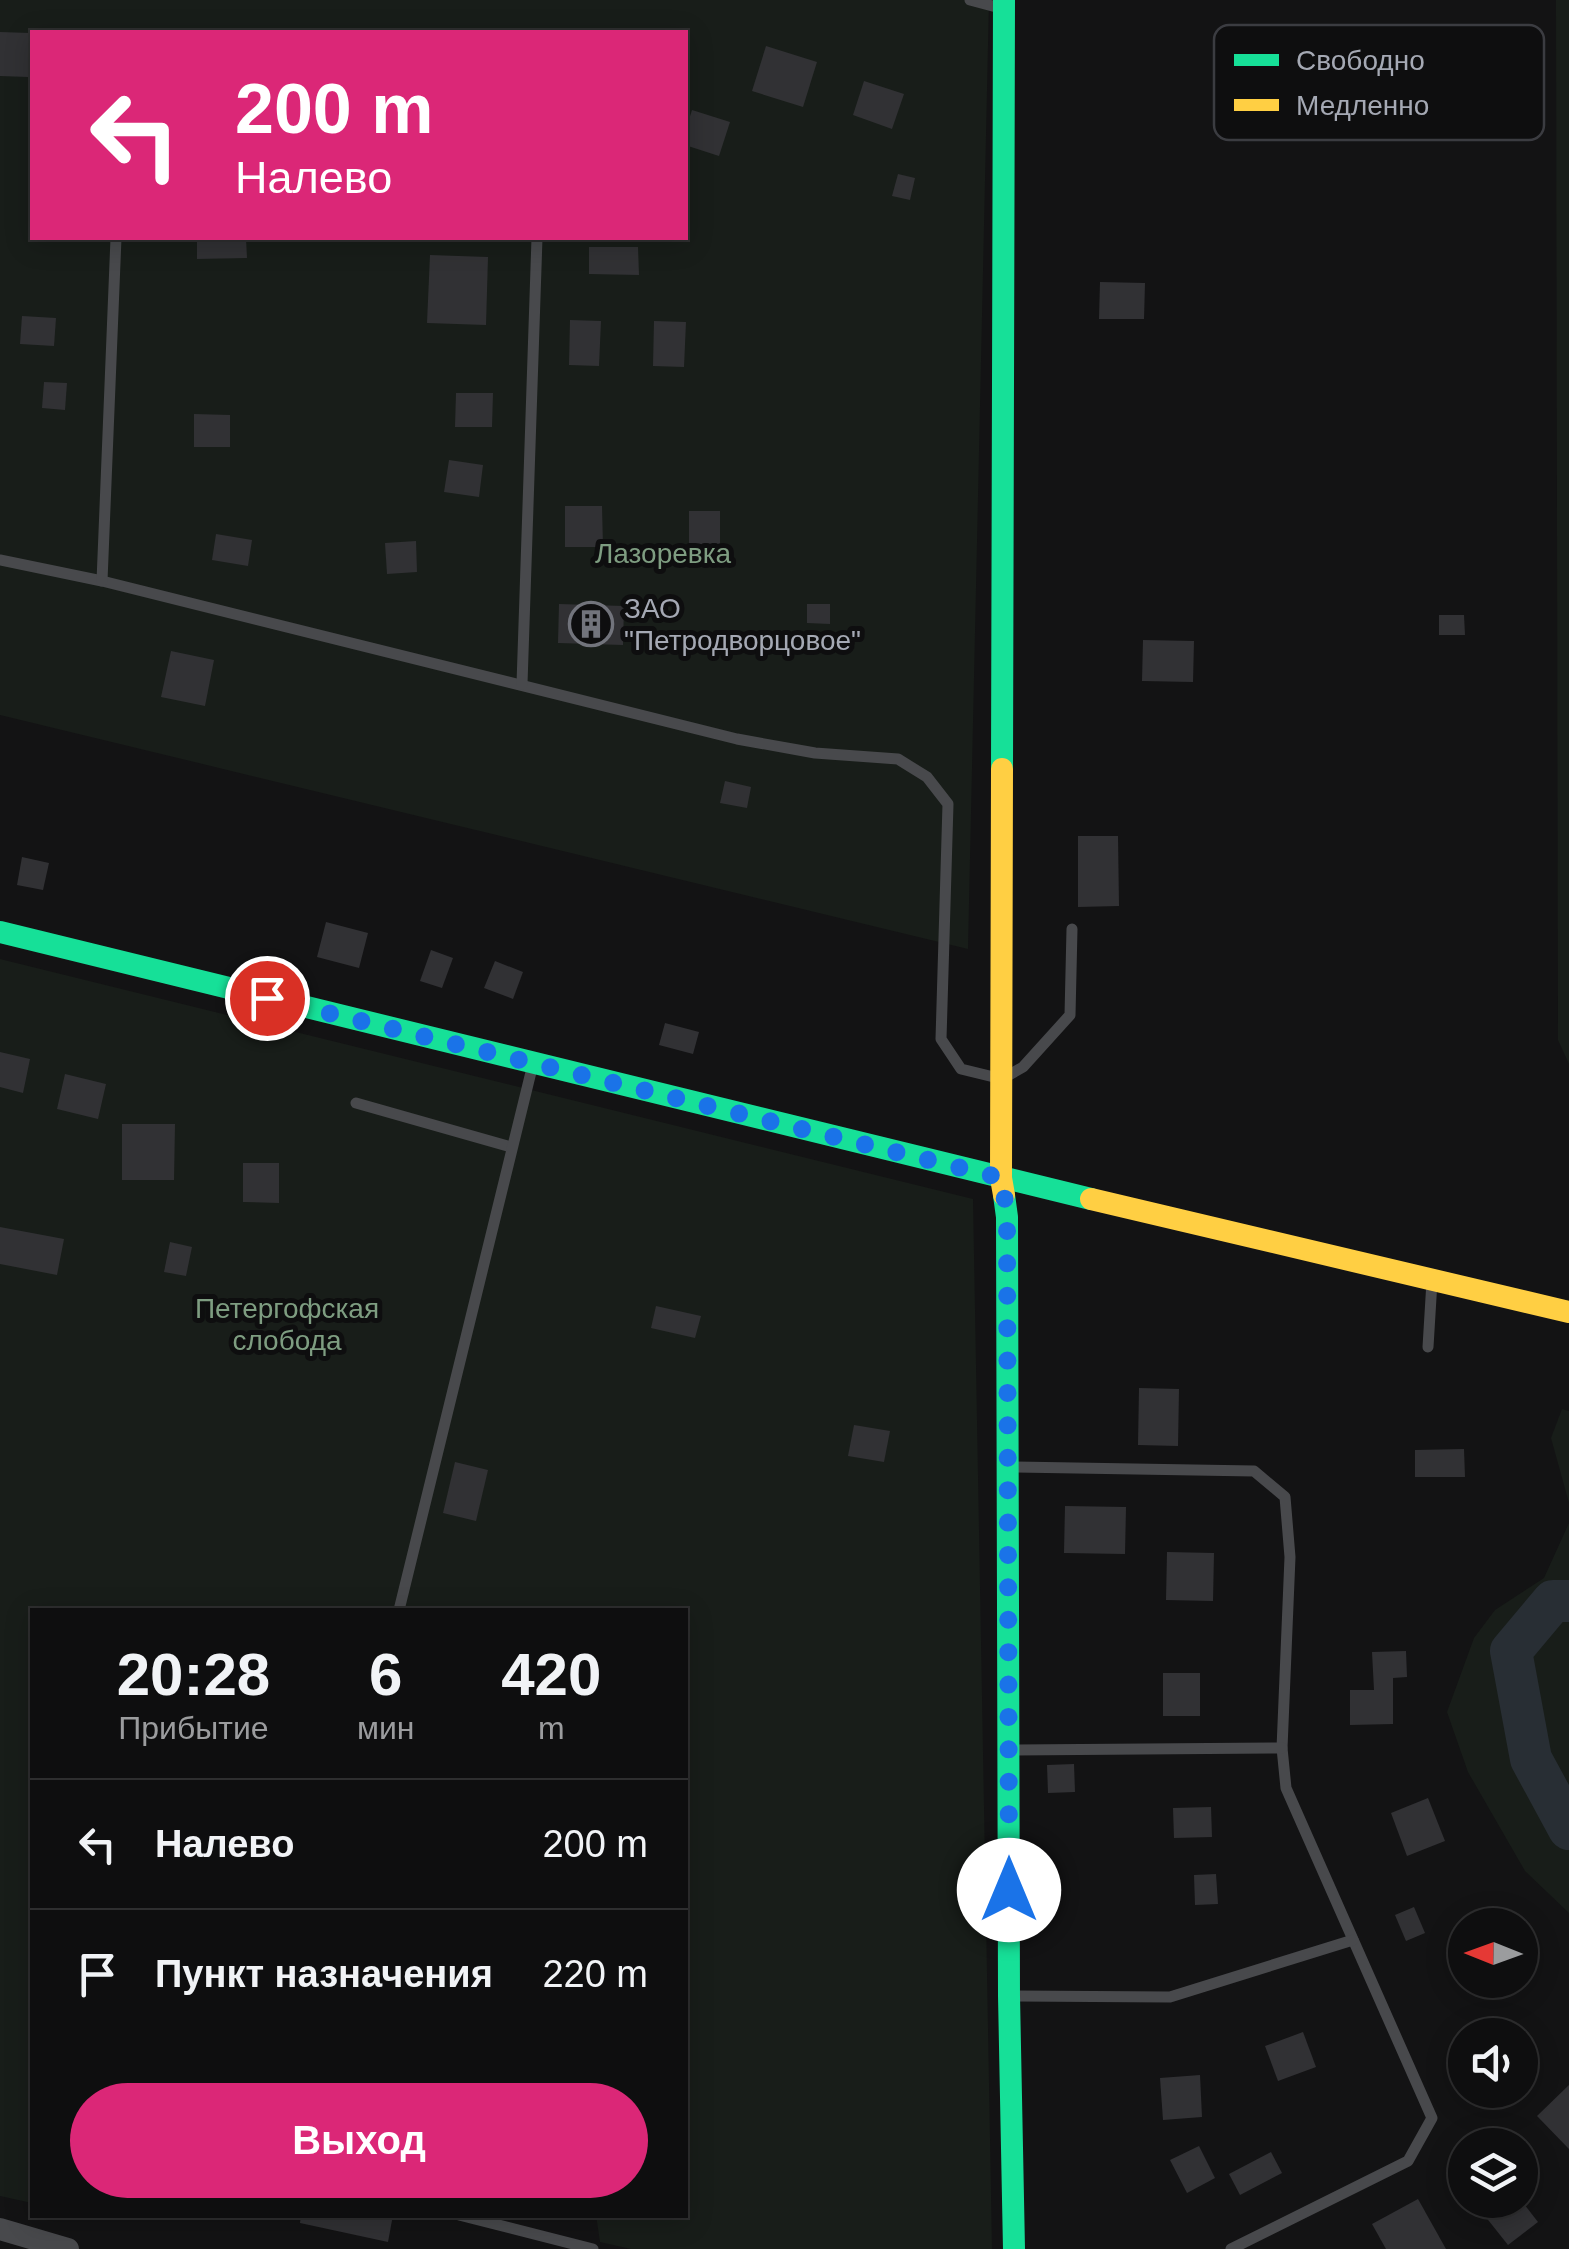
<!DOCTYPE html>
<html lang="ru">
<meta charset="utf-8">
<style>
:root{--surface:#0e0e0f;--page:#1c1c1d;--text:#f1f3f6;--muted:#9b9c9e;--line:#2e2e2f;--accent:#db2777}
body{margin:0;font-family:Helvetica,sans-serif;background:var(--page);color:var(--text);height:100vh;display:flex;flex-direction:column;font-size:38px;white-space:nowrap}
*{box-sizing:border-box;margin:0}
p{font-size:32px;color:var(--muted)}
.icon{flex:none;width:55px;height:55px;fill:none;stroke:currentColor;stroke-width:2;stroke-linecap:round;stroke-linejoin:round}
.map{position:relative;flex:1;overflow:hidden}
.drawer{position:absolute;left:30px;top:1608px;width:658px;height:610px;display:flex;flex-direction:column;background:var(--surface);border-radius:0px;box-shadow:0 5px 25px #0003,0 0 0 2px var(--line)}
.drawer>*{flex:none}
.guide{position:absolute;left:30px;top:30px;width:658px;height:210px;border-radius:0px;box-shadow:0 5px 25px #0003,0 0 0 2px var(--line);background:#db2777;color:#fff;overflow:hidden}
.needle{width:65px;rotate:271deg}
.tools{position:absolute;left:1448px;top:1908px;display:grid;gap:20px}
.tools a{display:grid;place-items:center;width:90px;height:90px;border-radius:50%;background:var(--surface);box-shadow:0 5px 25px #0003,0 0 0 2px var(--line);font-size:50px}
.pin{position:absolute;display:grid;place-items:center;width:85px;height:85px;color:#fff;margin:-42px;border:5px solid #fff;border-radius:50%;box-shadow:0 2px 10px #0007}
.me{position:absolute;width:110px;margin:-55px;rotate:0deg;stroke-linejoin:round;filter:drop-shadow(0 0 8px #0008)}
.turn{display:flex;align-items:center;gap:35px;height:210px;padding:0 40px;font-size:45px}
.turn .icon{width:130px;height:130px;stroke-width:2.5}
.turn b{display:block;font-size:70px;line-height:85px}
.eta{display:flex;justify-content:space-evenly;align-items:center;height:170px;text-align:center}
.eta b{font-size:60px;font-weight:800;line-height:70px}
.action{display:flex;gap:20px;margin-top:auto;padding:20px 40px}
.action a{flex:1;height:115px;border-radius:60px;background:var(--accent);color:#fff;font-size:40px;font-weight:800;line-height:115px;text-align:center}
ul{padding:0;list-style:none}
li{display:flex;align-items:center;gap:30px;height:130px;padding:0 40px;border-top:2px solid var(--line)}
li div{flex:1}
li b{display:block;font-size:38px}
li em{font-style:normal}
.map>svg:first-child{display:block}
.green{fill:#181d19;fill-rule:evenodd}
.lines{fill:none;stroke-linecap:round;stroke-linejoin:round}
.river{stroke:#282e34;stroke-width:42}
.building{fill:#313134}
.lane{stroke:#48494c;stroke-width:11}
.street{stroke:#48494c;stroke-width:22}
.fast{stroke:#16e098;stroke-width:22}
.slow{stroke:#ffcf43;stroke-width:22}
.route{stroke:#1a73e8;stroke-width:18;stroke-dasharray:0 32.4}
.labels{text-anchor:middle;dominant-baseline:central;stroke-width:10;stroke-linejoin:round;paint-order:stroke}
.park-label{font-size:28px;fill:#7e9d81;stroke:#0e0e0f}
.poi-label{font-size:28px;fill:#a5a9b4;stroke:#0e0e0f;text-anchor:start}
.key{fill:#0e0e0f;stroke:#3b3c41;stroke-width:2.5}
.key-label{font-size:28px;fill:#a5a9b4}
</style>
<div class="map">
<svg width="1569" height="2249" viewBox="0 0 1569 2249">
<rect width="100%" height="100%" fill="#131314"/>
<g class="green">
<path d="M0 0H989L968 949 0 715ZM32 32H685V238H32Z"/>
<path d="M1556 0H1569V1064L1558 1040Z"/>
<path d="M0 959 973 1199 992 2249H631L600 2242 596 2215H685V1610H32V2203L0 2196Z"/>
<path d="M1562 1409 1569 1411V1503L1551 1438Z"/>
<path d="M1569 1523V1913L1525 1871 1468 1772 1447 1712 1474 1638 1495 1610 1544 1578Z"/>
</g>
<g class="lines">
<path class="river" d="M1569 1601H1553L1511 1651 1531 1759 1569 1829"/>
</g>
<g class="building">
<path d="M0 32 30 33 28 77 0 76Z"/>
<path d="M766 46 817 62 803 107 752 91Z"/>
<path d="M864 81 904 94 892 129 853 115Z"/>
<path d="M692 110 730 122 719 156 685 145V132Z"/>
<path d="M898 174 915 178 910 200 892 196Z"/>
<path d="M197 238H246L247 258 197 259Z"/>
<path d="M589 247H638L639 275 589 274Z"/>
<path d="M430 255 488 257 486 325 427 323Z"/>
<path d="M1100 282 1145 283 1144 319H1099Z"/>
<path d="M22 316 56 318 54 346 20 344Z"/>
<path d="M570 320 601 321 599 366 569 365Z"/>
<path d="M654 321 686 322 684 367 653 366Z"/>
<path d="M44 382 67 383 65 410 42 408Z"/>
<path d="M456 393H493L492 427H455Z"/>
<path d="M194 414 230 415V447H194Z"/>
<path d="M449 460 483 465 479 497 444 492Z"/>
<path d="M565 506H602L603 547H565Z"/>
<rect x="689" y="511" width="31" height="39"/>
<path d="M216 534 252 540 248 566 212 560Z"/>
<path d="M416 541 417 572 387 574 385 543Z"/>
<path d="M559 604 624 606 623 645 558 643Z"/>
<path d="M807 604H830V624L807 623Z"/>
<path d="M1439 615H1464L1465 635H1439Z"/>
<path d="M1143 640 1194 641 1193 682 1142 681Z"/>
<path d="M171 651 214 660 205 706 161 697Z"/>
<path d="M725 781 751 787 747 808 720 803Z"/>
<path d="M1078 836H1118L1119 906 1078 907Z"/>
<path d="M22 857 49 863 43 890 17 885Z"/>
<path d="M326 922 368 933 359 968 317 957Z"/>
<path d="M431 950 453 958 442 988 420 981Z"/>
<path d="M495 961 523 972 513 999 484 988Z"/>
<path d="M665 1023 699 1032 693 1054 659 1045Z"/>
<path d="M0 1052 30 1059 23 1093 0 1087Z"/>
<path d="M65 1074 106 1084 98 1119 57 1109Z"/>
<path d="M122 1124H175L174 1180H122Z"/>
<path d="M243 1163H279V1203L243 1202Z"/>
<path d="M0 1227 64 1239 57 1275 0 1264Z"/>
<path d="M170 1242 192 1247 186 1276 164 1272Z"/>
<path d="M656 1306 701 1316 695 1338 651 1328Z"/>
<path d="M1139 1388 1179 1389 1178 1446 1138 1445Z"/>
<path d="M854 1425 890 1431 884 1462 848 1456Z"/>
<path d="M1464 1449 1465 1477H1415V1450Z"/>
<path d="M455 1462 488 1470 476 1521 443 1513Z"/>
<path d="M1065 1506 1126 1507 1125 1554 1064 1553Z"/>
<path d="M1167 1552 1214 1553 1213 1601 1166 1600Z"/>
<path d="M1406 1651 1407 1677 1393 1678V1724L1350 1725V1690H1374L1372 1652Z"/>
<rect x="1163" y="1673" width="37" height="43"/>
<path d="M1074 1764 1075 1792 1048 1793 1047 1765Z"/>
<path d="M1428 1798 1445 1841 1407 1856 1391 1813Z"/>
<path d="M1211 1807 1212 1837 1174 1838 1173 1808Z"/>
<path d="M1216 1874 1218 1904 1195 1905 1194 1875Z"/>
<path d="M1414 1907 1425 1933 1406 1941 1395 1915Z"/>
<path d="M1303 2032 1316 2067 1278 2081 1265 2046Z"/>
<path d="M1200 2075 1202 2117 1163 2120 1160 2078Z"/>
<path d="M1569 2085V2149L1537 2116Z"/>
<path d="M1199 2146 1215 2178 1187 2193 1170 2160Z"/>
<path d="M1271 2152 1282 2173 1240 2195 1229 2174Z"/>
<path d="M1418 2199 1446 2249H1386L1372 2224Z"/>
<path d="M1495 2200H1521L1538 2222 1508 2245 1481 2211Z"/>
<path d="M301 2215H393L388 2242 300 2223Z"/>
</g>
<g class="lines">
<g class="lane">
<path d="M970 0 1000 8"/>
<path d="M0 560 102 581 737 739 815 753 898 759 927 777 948 804 941 1039 961 1069 1002 1079 1023 1067 1070 1015 1072 929"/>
<path d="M102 581 116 238"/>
<path d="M522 684 537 238"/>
<path d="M356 1103 511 1147"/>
<path d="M1428 1347 1432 1281"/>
<path d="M1010 1467 1254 1471 1285 1497 1290 1557 1282 1748 1286 1788 1432 2118 1408 2161 1231 2249"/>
<path d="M399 1610 532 1068"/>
<path d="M1012 1750 1282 1748"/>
<path d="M1014 1996 1170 1997 1353 1940"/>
<path d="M459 2215 593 2249"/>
</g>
<path class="street" d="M0 2229 68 2249"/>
<g class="fast">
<path d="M1002 769 1004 0"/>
<path d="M0 932 1091 1199"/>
<path d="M1004 1195 1007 1217 1009 1996 1014 2249"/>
</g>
<g class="slow">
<path d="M1002 769 1001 1178 1004 1195"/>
<path d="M1091 1199 1569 1312"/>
</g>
</g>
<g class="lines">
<path class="route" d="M267 998 1002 1178 1007 1217 1009 1890"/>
</g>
<defs>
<symbol id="building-ring" viewBox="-11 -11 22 22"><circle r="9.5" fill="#0e0e0f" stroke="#72747c" stroke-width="1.5"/><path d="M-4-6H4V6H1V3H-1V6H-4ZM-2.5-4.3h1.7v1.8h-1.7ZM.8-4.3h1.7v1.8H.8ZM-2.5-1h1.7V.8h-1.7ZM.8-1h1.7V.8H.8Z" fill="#72747c"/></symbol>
</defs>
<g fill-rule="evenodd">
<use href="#building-ring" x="566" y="599" width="50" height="50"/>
</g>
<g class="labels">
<g class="park-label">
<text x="663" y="553">Лазоревка</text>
<text x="287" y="1308">Петергофская<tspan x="287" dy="32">слобода</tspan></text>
</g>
<g class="poi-label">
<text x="624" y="608">ЗАО<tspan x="624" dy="32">"Петродворцовое"</tspan></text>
</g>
</g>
<rect x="1214" y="25" width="330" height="115" rx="15" class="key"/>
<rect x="1234" y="54" width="45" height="12" fill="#16e098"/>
<rect x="1234" y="99" width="45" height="12" fill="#ffcf43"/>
<g class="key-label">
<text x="1296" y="70">Свободно</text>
<text x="1296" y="115">Медленно</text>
</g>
</svg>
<div class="tools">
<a><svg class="needle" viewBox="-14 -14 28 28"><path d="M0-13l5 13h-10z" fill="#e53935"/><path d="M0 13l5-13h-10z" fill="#9b9c9e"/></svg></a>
<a><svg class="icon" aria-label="sound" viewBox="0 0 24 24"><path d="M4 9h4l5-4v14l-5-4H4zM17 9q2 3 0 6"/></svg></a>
<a><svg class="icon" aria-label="layers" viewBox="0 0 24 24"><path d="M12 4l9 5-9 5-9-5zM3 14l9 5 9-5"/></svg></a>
</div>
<div class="pin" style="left:267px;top:998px;background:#d93025"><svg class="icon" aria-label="arrive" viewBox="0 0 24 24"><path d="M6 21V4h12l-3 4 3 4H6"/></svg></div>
<svg class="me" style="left:1009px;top:1890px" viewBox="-20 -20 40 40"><circle r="19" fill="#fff"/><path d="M0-13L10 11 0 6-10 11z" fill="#1a73e8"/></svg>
<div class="guide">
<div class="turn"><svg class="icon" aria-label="left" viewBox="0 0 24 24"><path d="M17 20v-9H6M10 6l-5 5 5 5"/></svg><div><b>200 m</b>Налево</div></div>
</div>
<section class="drawer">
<div class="eta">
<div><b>20:28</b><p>Прибытие</p></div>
<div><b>6</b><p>мин</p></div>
<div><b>420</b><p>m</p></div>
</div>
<ul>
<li><svg class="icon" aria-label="left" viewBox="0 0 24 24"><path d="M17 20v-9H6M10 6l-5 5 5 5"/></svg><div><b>Налево</b></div><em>200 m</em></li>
<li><svg class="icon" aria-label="arrive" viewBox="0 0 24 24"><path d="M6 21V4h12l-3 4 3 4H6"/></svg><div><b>Пункт назначения</b></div><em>220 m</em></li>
</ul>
<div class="action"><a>Выход</a></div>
</section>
</div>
